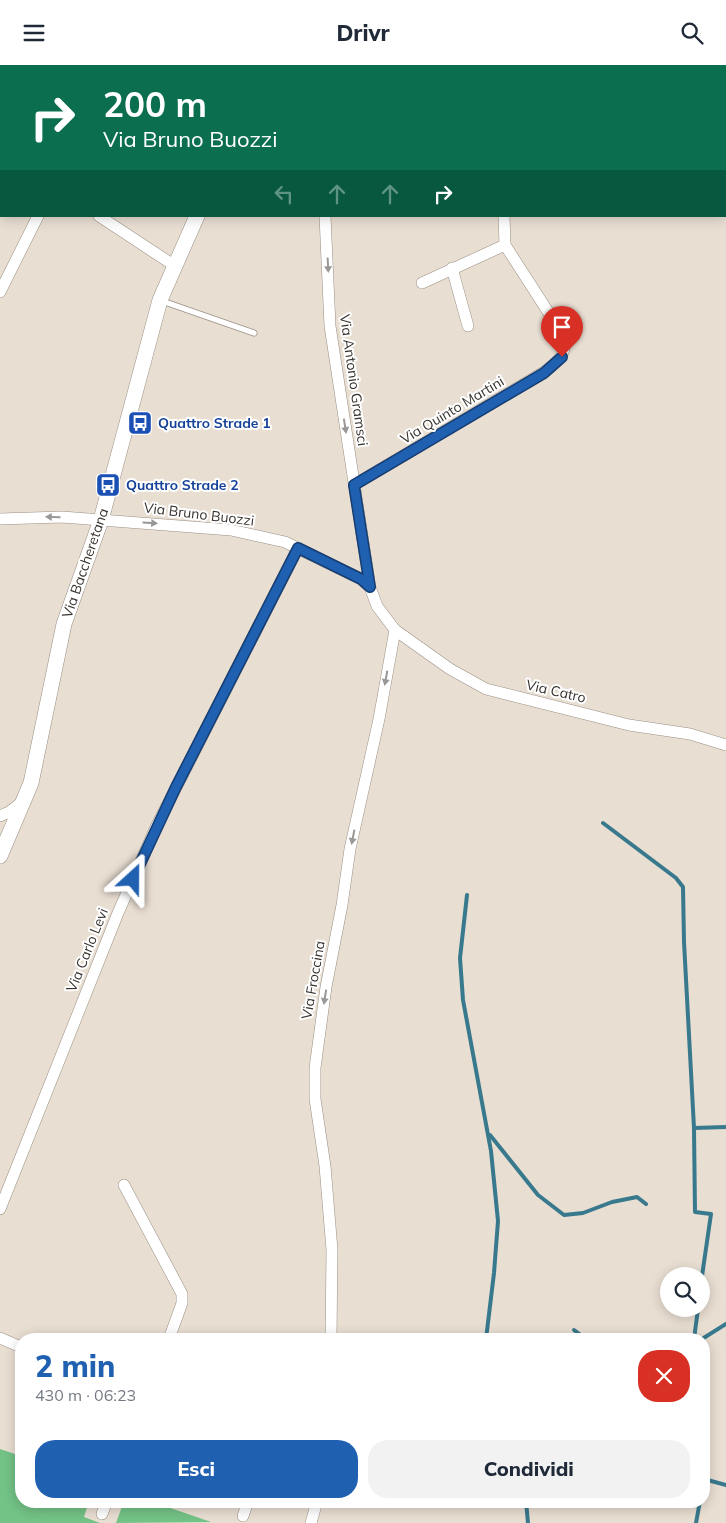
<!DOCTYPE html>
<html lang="it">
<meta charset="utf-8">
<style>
:root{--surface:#fff;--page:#f2f2f3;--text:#1f2937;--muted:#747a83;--accent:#2060b1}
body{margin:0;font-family:Mulish,sans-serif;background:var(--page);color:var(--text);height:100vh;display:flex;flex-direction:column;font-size:19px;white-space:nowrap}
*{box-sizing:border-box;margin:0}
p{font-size:16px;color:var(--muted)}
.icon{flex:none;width:28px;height:28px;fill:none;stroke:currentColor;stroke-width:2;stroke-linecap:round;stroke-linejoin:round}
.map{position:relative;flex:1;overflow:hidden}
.side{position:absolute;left:15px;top:1268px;width:695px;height:175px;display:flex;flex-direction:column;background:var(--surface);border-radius:20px;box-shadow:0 2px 12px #0003}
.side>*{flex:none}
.top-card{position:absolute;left:0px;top:0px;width:726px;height:152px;box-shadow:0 2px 12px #0003;background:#0b6e4f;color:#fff;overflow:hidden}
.tools{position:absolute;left:660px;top:1202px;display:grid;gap:10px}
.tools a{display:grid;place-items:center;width:50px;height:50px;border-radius:50%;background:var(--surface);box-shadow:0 2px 12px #0003;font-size:25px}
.pin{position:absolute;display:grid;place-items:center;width:42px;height:42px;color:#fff;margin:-51px -21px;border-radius:50% 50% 50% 0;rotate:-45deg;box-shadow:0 0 5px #0007}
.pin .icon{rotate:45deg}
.me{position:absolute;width:55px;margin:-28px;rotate:24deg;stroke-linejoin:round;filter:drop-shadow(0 0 4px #0008)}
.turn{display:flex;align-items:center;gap:18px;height:105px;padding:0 20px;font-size:22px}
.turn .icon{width:65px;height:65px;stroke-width:2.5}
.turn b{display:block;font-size:35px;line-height:42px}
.lanes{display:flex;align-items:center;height:48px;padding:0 20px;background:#0003;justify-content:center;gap:25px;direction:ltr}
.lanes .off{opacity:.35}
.round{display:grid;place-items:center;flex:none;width:52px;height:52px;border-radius:20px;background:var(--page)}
.overview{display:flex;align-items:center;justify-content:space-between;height:85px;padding:0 20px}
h1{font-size:30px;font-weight:800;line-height:38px;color:var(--accent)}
.primary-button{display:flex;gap:10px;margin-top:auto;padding:10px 20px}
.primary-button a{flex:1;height:58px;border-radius:20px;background:var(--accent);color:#fff;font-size:20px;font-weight:800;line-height:58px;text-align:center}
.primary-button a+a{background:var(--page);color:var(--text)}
header{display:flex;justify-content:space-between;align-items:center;height:65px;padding:0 20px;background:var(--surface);font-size:22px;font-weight:800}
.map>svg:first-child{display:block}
.green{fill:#73c286}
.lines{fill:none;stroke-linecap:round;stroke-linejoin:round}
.stream{stroke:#38798d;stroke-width:4}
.lane-casing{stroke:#9a8f84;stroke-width:7}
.street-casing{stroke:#9a8f84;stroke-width:12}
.secondary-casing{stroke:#9a8f84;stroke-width:16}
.path{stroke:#9a928a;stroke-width:2.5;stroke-dasharray:2.5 4;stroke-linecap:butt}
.lane{stroke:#fff;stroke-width:5.5}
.street{stroke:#fff;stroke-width:11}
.secondary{stroke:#fff;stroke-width:15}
.oneway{fill:#9a9896}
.route-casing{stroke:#153e73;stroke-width:12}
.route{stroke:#2060b1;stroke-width:9}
.labels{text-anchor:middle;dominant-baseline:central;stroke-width:4;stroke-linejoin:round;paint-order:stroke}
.street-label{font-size:14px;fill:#36312d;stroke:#fff}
.transit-label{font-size:14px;font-weight:bold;fill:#164399;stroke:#fff;text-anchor:start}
</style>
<header><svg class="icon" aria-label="menu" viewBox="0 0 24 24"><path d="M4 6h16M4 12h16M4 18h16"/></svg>Drivr<svg class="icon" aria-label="search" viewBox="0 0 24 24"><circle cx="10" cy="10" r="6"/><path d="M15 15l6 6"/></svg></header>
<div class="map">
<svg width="726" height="1458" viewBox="0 0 726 1458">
<rect width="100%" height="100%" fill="#e9ded2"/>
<g class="green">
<path d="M0 1384 21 1391V1436H89L84 1452 100 1458H0Z"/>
<path d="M124 1436H150L211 1457 116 1458Z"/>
</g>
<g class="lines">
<g class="stream">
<path d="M603 758 676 813 683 822 684 877 694 1063 695 1147 711 1149 701 1218"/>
<path d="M467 830 460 893 463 935 491 1086 498 1156 494 1208 486 1274"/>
<path d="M694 1063 726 1062"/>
<path d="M490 1070 538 1130 564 1150 583 1148 612 1137 637 1132 646 1139"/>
<path d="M574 1265 586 1274"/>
<path d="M694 1274 698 1244"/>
<path d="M702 1274 726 1259"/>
<path d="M704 1414 726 1420"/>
<path d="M526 1436 528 1458"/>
<path d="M696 1458 700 1436"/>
</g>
<defs>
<path id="lane" d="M162 236 254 268"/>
<g id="street">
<path d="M315 0V1"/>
<path d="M494 0V1"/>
<path d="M116 1 117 0"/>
<path d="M393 1 394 0"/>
<path d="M719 1V0"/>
<path d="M99 151 175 201"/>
<path d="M325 151 330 261 370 522 377 541 395 565 450 604 486 624 629 660 690 669 726 680"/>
<path d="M452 203 468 261"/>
<path d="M422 218 505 180"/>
<path d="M0 227 38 151"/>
<path d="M354 420 544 307C557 298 569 288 563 270L505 180 504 151"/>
<path d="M0 454 62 452 231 465 285 477 361 514 370 522"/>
<path d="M0 751 9 747 22 737"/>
<path d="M124 1120 182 1229V1238L169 1274"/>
<path d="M0 1144 118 848 156 762 298 483"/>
<path d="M0 1273 21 1282"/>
<path d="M331 1274 332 1185 325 1101 315 1034V1003L326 922 342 840 350 784 379 654 395 565"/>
<path d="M102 1449 107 1436"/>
<path d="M243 1451 248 1436"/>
<path d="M311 1458 317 1436"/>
</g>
<g id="secondary">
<path d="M281 1 283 0"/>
<path d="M0 791 31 718 64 559 101 455 160 235 197 151"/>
</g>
</defs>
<use href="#lane" class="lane-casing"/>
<use href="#street" class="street-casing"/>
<use href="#secondary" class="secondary-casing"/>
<path class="path" d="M585 0 592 1"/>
<use href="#lane" class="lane"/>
<use href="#street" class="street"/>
<use href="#secondary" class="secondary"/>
</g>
<defs><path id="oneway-solid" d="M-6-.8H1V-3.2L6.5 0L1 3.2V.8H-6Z" transform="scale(1.25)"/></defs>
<g class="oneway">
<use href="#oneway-solid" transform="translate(328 200) rotate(87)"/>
<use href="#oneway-solid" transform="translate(345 361) rotate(81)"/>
<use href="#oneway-solid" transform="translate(53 452) rotate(-179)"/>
<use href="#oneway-solid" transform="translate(150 458) rotate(4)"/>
<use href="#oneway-solid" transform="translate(386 613) rotate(100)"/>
<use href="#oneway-solid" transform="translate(353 772) rotate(101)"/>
<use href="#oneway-solid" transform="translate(325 932) rotate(99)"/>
</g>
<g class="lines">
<defs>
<path id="route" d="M133 814 176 722 298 483 361 514 370 522 354 420 544 308 562 292"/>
</defs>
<use href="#route" class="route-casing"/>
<use href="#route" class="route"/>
</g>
<defs>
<symbol id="bus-square" viewBox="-11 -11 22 22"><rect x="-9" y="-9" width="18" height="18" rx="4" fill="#1a4fb4" stroke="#fff"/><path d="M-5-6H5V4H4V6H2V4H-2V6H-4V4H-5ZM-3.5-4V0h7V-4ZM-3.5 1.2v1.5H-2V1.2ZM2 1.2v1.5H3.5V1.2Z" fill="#fff"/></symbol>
</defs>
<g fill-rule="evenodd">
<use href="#bus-square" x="126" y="344" width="28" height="28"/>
<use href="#bus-square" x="94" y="406" width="28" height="28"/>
</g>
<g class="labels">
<g class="street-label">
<text transform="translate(354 315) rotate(82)">Via Antonio Gramsci</text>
<text transform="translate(452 345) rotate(-31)">Via Quinto Martini</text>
<text transform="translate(199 449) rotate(7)">Via Bruno Buozzi</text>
<text transform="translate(85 498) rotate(-71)">Via Baccheretana</text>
<text transform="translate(556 626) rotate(13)">Via Catro</text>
<text transform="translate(87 885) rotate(-68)">Via Carlo Levi</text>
<text transform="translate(313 915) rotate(-80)">Via Froccina</text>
</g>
<g class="transit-label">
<text x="158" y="358">Quattro Strade 1</text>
<text x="126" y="420">Quattro Strade 2</text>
</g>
</g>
</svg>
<div class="tools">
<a><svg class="icon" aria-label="search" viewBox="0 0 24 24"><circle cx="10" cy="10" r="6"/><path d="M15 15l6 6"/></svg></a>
</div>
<div class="pin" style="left:562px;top:292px;background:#d93025"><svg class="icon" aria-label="arrive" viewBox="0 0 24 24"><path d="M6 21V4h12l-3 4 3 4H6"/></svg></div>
<svg class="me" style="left:133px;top:814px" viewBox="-20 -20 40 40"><path d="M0-17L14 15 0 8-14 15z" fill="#2060b1" stroke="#fff" stroke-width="4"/></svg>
<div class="top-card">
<div class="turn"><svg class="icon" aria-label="right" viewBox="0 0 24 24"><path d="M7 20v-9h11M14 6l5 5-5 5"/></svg><div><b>200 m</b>Via Bruno Buozzi</div></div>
<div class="lanes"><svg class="icon off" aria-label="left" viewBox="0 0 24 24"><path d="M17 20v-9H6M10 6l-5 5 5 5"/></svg><svg class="icon off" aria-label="ahead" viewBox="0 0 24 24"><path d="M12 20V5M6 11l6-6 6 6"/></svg><svg class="icon off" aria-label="ahead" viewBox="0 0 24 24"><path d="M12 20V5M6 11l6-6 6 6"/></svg><svg class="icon" aria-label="right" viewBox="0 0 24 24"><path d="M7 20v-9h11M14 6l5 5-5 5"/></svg></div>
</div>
<section class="side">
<div class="overview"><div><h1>2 min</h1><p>430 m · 06:23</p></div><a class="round" style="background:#d93025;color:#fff"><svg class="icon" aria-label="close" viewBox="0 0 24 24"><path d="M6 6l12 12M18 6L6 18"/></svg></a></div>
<div class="primary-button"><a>Esci</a><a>Condividi</a></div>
</section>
</div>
